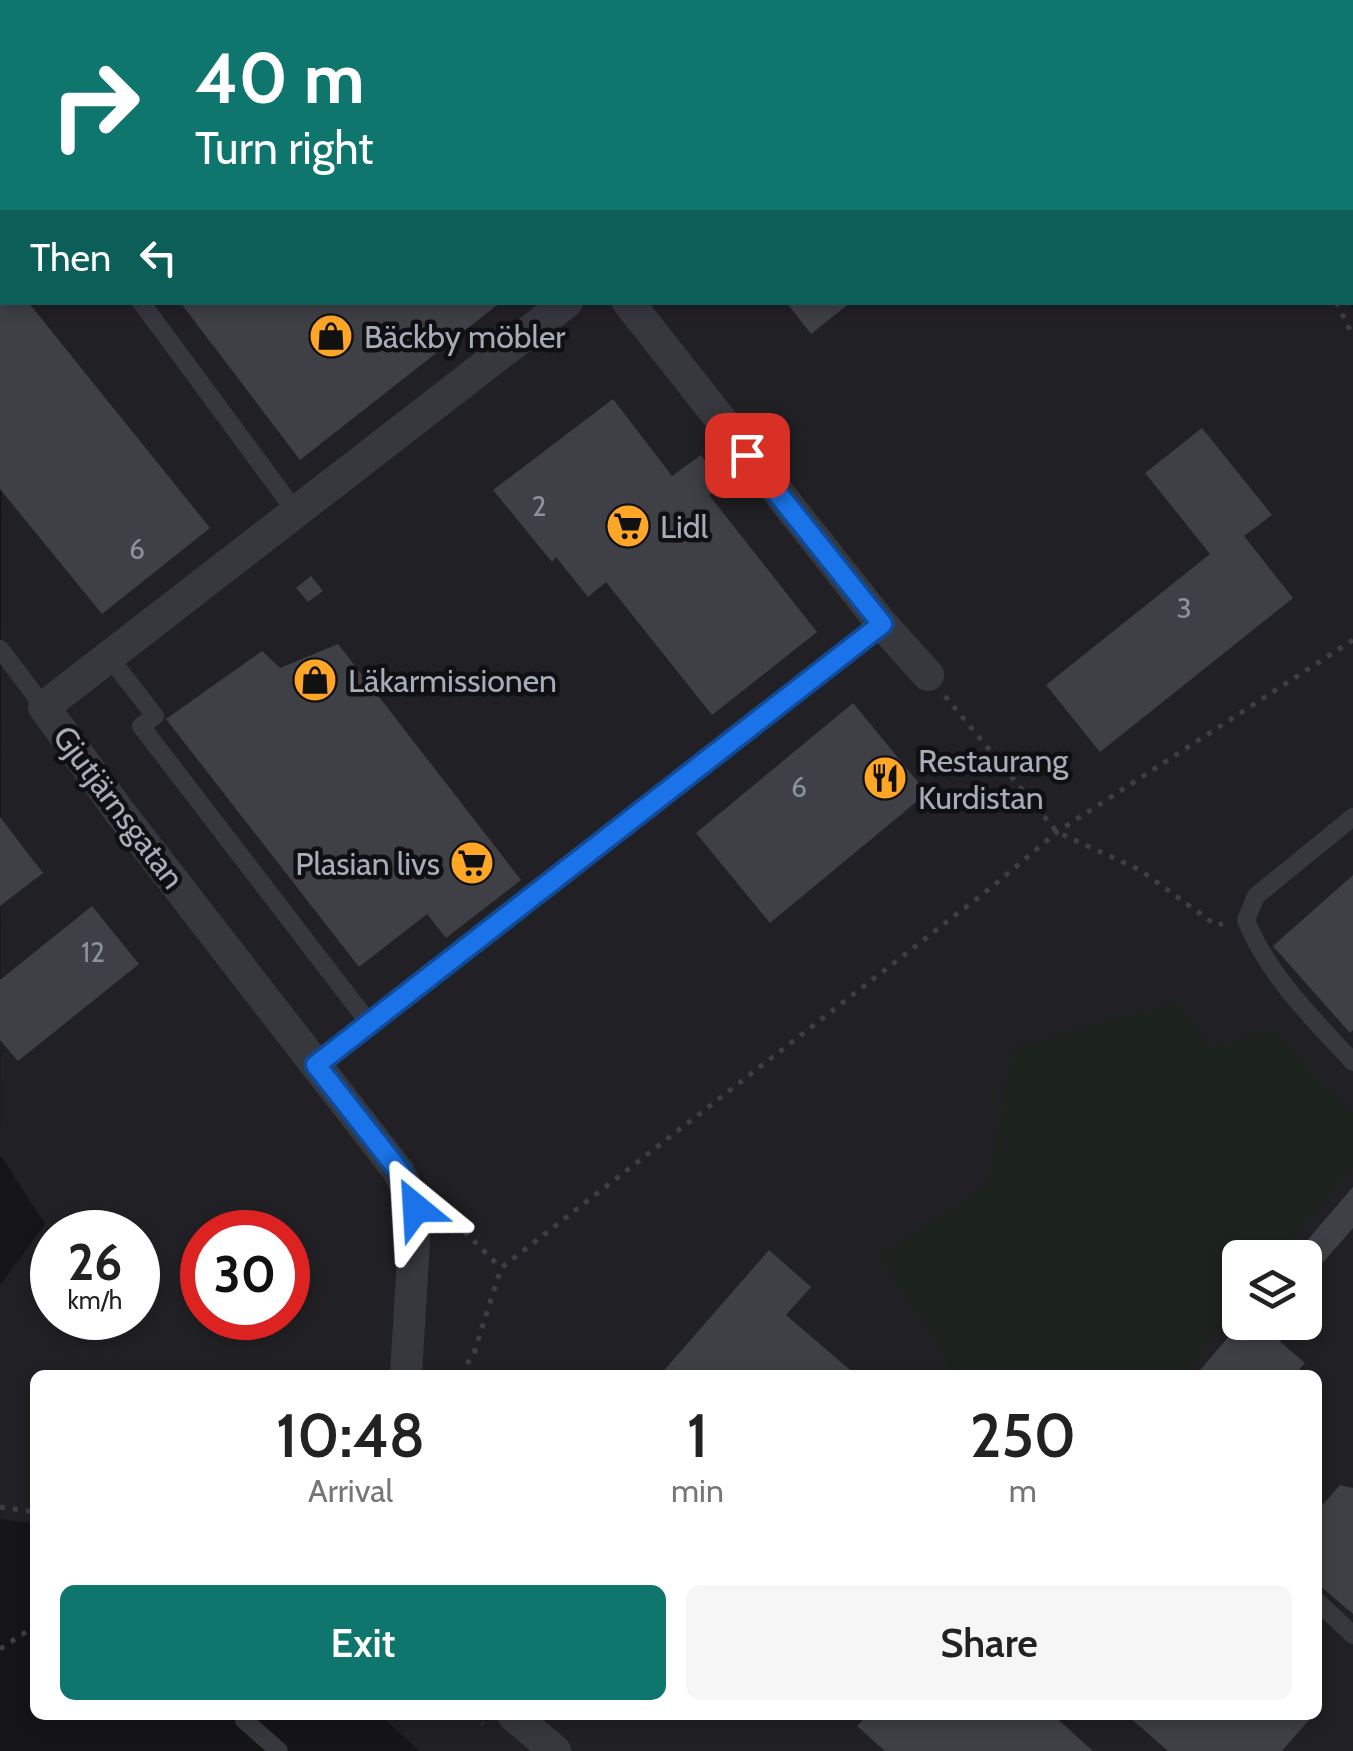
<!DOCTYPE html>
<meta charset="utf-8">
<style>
:root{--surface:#fff;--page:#f6f6f6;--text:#222;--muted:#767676;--accent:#0f766e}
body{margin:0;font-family:Cabin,sans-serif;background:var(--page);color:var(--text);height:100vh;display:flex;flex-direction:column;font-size:38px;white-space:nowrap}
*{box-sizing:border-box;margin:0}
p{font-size:32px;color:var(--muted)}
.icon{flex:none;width:55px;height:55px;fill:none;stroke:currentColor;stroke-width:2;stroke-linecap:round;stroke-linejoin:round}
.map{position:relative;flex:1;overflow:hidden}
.sheet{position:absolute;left:30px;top:1370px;width:1292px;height:350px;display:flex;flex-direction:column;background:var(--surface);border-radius:15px;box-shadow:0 5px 15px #0003}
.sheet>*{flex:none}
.guide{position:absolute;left:0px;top:0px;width:1355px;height:305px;box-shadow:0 5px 15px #0003;background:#0f766e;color:#fff;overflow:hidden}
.buttons{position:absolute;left:1222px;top:1240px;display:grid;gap:20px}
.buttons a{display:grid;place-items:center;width:100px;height:100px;border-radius:15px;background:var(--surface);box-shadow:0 5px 15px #0003;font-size:50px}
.speed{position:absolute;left:30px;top:1210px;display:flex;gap:20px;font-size:50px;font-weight:700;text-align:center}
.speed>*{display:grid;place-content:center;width:130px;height:130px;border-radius:50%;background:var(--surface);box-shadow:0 5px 15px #0003;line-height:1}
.speed small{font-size:25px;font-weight:400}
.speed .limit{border:15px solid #d22;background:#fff;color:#111}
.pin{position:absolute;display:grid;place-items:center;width:85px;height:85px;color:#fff;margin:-42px;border-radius:20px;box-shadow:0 5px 15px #0006}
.me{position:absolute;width:110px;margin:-55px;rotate:333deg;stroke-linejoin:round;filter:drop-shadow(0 0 8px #0008)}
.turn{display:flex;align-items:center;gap:35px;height:210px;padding:0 30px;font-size:45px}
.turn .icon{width:130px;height:130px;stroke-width:2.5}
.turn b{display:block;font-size:70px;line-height:85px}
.then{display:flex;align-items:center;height:95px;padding:0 30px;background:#0003;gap:20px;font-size:38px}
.eta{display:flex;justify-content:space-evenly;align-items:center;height:170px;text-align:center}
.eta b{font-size:60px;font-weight:600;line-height:70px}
.button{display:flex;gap:20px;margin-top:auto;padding:20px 30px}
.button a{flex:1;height:115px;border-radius:15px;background:var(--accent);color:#fff;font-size:40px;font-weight:600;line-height:115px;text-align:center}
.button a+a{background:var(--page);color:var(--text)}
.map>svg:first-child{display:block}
.built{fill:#212125;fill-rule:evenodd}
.green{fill:#1b231c}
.building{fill:#3f4045}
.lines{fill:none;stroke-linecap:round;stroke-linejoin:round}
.path{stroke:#3c3f44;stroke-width:5;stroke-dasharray:5 8;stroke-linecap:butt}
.service{stroke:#36383d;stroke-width:18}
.minor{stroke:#36383d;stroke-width:32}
.tertiary{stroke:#36383d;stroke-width:40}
.route-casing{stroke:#114b97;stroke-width:25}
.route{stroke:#1a73e8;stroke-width:18}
.labels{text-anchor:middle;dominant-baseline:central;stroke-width:9;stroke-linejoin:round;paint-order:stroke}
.number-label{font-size:28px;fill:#8c929c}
.poi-label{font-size:32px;fill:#a6adb9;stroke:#101013;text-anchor:start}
.street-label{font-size:32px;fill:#a6adb9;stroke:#101013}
</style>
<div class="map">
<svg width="1353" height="1751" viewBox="0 0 1353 1751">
<rect width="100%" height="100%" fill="#151518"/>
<g class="built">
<path d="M206 0H1112L1114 2H203Z"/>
<path d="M2 157V302H1348L1353 309V1751H420L380 1715H1318V1375H35V1524L0 1519V1285L45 1224 0 1155ZM52 1232H138V1318H52ZM202 1232H288V1318H202ZM1240 1258H1305V1322H1240Z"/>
</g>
<g class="green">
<path d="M0 0H203L2 2 0 160Z"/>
<path d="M1178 1002 1210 1048 1274 1029 1353 1115V1165L1279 1257 1240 1258V1305L1182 1375H945L948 1359 879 1256 989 1185 1012 1049Z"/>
</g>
<g class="building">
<path d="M0 302H28L210 528 102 614 0 489Z"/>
<path d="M180 302H501L300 460Z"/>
<path d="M786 302H851L811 334Z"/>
<path d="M613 399 672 476 701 455 723 485 709 495 817 632 712 715 606 582 588 597 556 557 552 562 493 490Z"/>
<path d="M1202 428 1272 515 1244 536 1293 598 1100 752 1046 685 1210 554 1145 473Z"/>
<path d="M311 576 323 591 308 602 296 588Z"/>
<path d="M338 644 521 880 446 938 427 914 359 967 166 719 262 651 280 668Z"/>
<path d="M853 703 927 793 770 923 696 833Z"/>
<path d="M0 817 43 873 0 906Z"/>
<path d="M1353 875V1030L1350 1033 1273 946Z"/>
<path d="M92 906 139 964 18 1061 0 1040V980Z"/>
<path d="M1353 1187V1228L1305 1283V1258H1292Z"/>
<path d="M769 1250 811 1287 786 1315 856 1375H660Z"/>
<path d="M1241 1322H1257L1305 1363 1294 1375H1196Z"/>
<path d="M1340 1485 1353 1488V1614L1318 1584V1510Z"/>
<path d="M867 1715H1053L1093 1751H885L857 1726Z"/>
<path d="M1127 1715H1303L1309 1720 1282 1751H1168Z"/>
</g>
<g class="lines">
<g class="path">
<path d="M1116 0 1118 2"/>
<path d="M1244 0 1246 2"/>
<path d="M236 2 239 0"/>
<path d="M1352 137 1353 138"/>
<path d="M0 186 2 184"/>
<path d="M1336 302 1353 336"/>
<path d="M945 696 1057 832 1140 870 1216 925 1223 924"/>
<path d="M446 1213 501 1268"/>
<path d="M460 1375 474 1353 501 1268 993 886 1057 832 1353 640"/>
<path d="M0 1507 35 1512"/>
<path d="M0 1649 35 1626"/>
<path d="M472 1715 483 1724"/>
</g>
<g class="service">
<path d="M453 0 455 2"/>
<path d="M615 0 617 2"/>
<path d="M905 0 907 2"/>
<path d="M411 2 414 0"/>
<path d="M709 2 712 0"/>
<path d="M141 302 296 512"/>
<path d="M0 649 44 707"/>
<path d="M109 657 155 716 141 726 369 1023"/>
<path d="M1353 817 1256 896 1246 920C1268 975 1313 1019 1353 1062"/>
<path d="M316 1065 882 624"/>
<path d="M1318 1602 1353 1635"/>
<path d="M251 1715 244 1720 279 1751"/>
</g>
<g class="minor">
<path d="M952 2 955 0"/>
<path d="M628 302 882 624 928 675"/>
<path d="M406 1375 416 1208 399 1172 119 811 44 707 567 302"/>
<path d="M513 1715 555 1751"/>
</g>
<g class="tertiary">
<path d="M1177 0 1179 2"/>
<path d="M1352 226 1353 227"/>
</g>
</g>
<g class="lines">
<defs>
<path id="route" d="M416 1208 400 1172 316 1065 882 624 747 455"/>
</defs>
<use href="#route" class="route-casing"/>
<use href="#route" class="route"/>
</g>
<defs>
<symbol id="shop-disc" viewBox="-11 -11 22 22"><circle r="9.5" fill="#ffa626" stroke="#101013"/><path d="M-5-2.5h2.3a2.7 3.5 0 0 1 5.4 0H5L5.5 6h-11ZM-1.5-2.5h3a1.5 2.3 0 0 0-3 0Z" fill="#111"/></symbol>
<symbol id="supermarket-disc" viewBox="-11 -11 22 22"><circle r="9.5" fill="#ffa626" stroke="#101013"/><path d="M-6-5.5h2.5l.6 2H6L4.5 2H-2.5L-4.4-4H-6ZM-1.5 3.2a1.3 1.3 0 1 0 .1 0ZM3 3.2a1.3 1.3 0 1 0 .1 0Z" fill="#111"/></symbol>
<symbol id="restaurant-disc" viewBox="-11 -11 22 22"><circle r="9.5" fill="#ffa626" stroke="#101013"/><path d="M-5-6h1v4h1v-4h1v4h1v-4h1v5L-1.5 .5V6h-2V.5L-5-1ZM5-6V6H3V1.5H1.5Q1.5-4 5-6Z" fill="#111"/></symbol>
</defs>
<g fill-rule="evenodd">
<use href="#shop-disc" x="306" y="311" width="50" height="50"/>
<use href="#supermarket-disc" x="603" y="501" width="50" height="50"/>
<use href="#shop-disc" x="290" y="655" width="50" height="50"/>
<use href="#restaurant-disc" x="860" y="753" width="50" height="50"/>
<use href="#supermarket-disc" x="447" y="838" width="50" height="50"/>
</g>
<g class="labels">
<g class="number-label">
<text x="539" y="506">2</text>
<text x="137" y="549">6</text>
<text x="1184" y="608">3</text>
<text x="799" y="787">6</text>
<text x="93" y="952">12</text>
</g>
<g class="poi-label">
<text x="364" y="336">Bäckby möbler</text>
<text x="660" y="526">Lidl</text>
<text x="348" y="680">Läkarmissionen</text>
<text x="918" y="760">Restaurang<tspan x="918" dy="37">Kurdistan</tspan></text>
<text x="440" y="863" text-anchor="end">Plasian livs</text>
</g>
<g class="street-label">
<text transform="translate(119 807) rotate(53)">Gjutjärnsgatan</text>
</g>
</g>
</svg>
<div class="buttons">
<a><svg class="icon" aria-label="layers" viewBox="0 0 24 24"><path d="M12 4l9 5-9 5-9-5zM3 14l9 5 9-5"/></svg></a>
</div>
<div class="speed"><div>26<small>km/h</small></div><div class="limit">30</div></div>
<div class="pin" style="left:747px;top:455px;background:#d93025"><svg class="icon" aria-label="arrive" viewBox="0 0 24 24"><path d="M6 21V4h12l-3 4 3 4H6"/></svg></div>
<svg class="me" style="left:416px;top:1208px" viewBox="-20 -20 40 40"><path d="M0-17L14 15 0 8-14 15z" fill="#1a73e8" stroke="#fff" stroke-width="4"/></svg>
<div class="guide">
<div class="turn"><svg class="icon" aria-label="right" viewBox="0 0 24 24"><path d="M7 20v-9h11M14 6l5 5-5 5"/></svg><div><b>40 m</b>Turn right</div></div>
<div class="then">Then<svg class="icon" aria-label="left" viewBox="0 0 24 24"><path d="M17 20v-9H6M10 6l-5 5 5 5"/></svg></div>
</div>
<section class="sheet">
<div class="eta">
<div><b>10:48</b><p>Arrival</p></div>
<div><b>1</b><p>min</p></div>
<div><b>250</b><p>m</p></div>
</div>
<div class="button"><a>Exit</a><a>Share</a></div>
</section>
</div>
